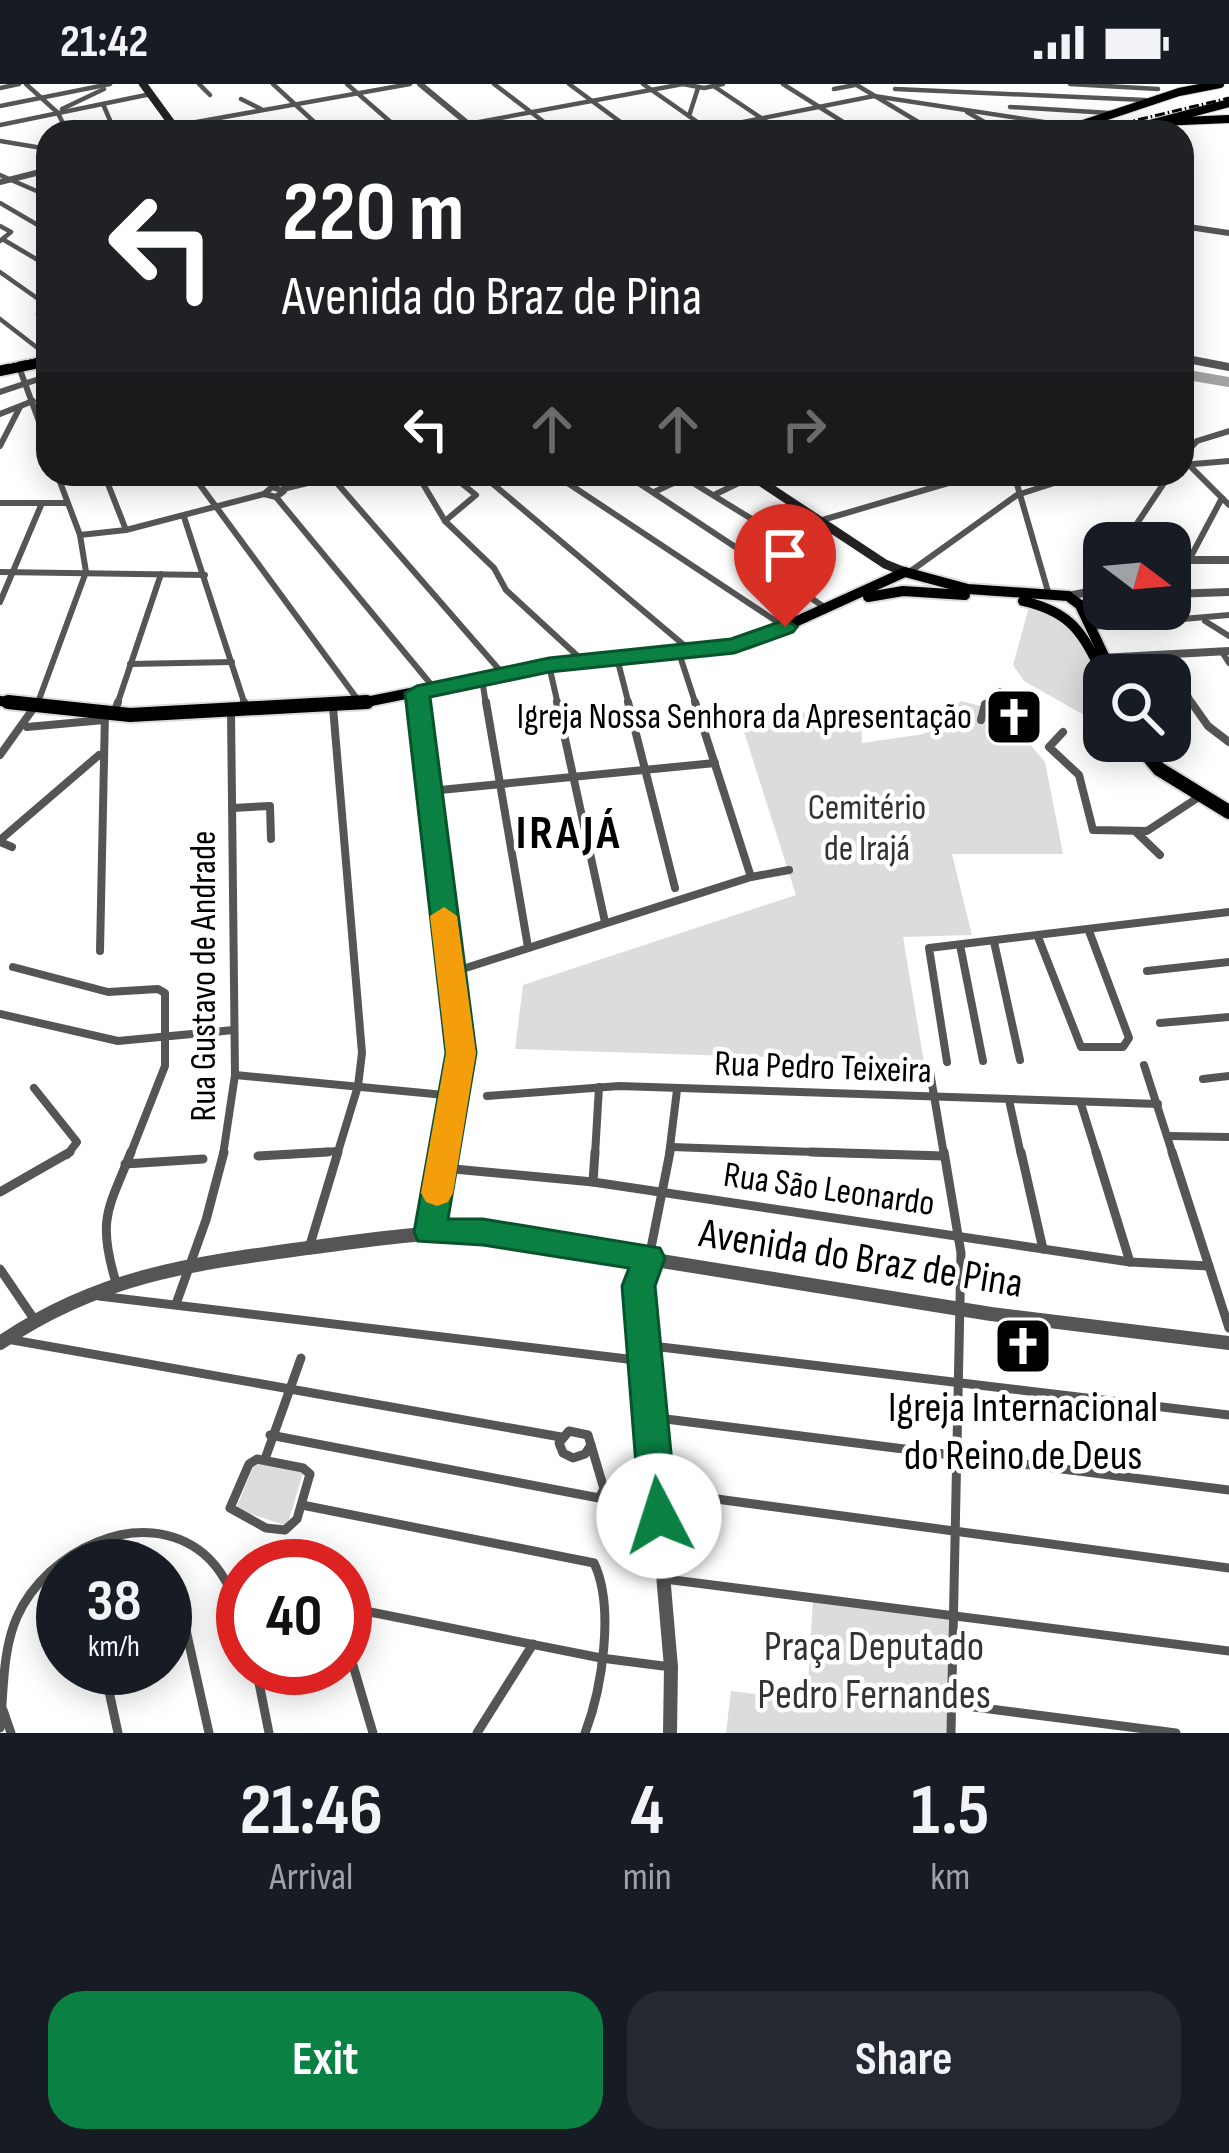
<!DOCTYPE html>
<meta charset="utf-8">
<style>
:root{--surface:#171b24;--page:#242831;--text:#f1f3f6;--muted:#9ea1a6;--accent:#0b8043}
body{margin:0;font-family:"Sofia Sans Condensed",sans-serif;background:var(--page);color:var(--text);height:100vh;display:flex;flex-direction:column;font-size:45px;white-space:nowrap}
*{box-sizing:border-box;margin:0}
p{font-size:39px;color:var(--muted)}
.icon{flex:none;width:66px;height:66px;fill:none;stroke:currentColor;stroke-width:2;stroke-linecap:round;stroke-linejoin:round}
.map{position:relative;height:1649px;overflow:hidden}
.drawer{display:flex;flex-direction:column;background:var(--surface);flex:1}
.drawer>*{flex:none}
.guide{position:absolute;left:36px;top:36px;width:1158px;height:366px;border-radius:36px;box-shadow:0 6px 30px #0003;background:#202124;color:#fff;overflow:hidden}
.needle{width:78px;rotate:106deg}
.controls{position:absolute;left:1083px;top:438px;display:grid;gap:24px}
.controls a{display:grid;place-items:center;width:108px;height:108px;border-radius:24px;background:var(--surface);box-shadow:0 6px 30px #0003;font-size:60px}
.speed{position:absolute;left:36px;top:1455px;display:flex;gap:24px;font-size:60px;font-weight:700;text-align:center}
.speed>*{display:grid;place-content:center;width:156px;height:156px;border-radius:50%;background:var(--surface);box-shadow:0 6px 30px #0003;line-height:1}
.speed small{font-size:30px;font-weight:400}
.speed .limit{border:18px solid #d22;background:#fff;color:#111}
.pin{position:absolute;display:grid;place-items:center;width:102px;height:102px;color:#fff;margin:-123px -51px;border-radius:50% 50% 50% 0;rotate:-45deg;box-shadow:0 0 12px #0007}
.pin .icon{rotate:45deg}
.me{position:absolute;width:132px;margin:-66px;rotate:355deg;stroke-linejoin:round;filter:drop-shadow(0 0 9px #0008)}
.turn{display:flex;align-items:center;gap:42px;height:252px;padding:0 48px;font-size:54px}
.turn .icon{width:156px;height:156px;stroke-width:2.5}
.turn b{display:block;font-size:84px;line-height:102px}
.lanes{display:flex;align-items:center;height:114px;padding:0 48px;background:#0003;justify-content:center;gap:60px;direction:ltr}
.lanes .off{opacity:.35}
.eta{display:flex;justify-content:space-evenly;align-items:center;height:204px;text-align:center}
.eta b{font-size:72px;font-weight:700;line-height:84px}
.cta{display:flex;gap:24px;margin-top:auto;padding:24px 48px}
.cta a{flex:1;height:138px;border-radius:36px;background:var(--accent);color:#fff;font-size:48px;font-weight:700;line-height:138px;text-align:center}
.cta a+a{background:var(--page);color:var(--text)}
.status{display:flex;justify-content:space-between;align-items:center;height:84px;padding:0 60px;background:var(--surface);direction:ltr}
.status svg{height:33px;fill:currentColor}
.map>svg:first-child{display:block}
.green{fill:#dcdcdc}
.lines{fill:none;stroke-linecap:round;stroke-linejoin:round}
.river{stroke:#a3a3a3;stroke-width:10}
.primary-far2-casing{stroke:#dbdbdb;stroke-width:10}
.primary-far1-casing{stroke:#dbdbdb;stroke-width:14}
.primary-casing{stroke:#dbdbdb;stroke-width:18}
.trunk-casing{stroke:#dbdbdb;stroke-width:10}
.minor-far3{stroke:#555;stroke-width:4.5}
.minor-far2{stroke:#555;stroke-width:6}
.minor-far1{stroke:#555;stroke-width:8}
.minor{stroke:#555;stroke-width:9}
.tertiary-far3{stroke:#555;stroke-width:6}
.tertiary-far2{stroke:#555;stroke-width:8}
.tertiary-far1{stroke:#555;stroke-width:10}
.tertiary{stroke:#555;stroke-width:14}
.secondary-far1{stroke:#222;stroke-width:8}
.secondary{stroke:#222;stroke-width:9}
.primary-far2{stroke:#000;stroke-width:8}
.primary-far1{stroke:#000;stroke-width:10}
.primary{stroke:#000;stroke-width:14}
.trunk{stroke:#000;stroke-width:8}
.rail{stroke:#000;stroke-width:3;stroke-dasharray:10 3 1.5 3;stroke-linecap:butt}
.route{fill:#0b8043;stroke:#07532c;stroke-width:3}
.slow{fill:#f59e0b}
.labels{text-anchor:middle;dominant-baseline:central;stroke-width:9;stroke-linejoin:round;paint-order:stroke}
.poi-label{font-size:36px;fill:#000;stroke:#fff;text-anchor:end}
.park-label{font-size:36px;fill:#333;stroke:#fff}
.street-label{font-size:36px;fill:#000;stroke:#fff}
.near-street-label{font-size:42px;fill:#000;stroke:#fff}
.near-poi-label{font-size:42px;fill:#000;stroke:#fff}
.near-park-label{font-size:42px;fill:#333;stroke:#fff}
.district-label{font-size:48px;font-weight:bold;letter-spacing:3px;fill:#000;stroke:#fff}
</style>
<div class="status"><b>21:42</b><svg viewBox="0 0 49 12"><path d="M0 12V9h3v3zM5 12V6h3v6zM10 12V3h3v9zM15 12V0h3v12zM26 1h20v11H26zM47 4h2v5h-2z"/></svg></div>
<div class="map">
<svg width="1229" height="1649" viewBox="0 0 1229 1649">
<rect width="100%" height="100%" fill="#fff"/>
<g class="green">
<path d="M1029 523C1044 526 1064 526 1076 537 1105 564 1104 621 1104 657H1135L1151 680 1086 659 1091 635 1024 597 1013 581Z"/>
<path d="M961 617 984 623 981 635 994 638 992 648 1027 657 1045 678 1063 770H952L972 851 903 853 924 978 515 965 523 901 796 811 737 626 861 631 862 659 924 650 935 624H954Z"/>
<path d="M257 1373 304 1386 287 1442 236 1425Z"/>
<path d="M813 1514 948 1532V1649H726L731 1607 807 1616Z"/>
</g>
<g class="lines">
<path class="river" d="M1182 290 1229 298"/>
<defs>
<g id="primary-far2">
<path d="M1059 48 1179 8 1220 0"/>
<path d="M1119 48 1229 19"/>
</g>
<g id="primary-far1">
<path d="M0 287 48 277"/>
<path d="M868 513 903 507 965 511"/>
<path d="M1023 517C1066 527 1081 544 1099 583"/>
<path d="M0 617 36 621"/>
<path d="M325 621 361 619 549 581 749 559 905 488 968 505 1068 512 1080 521 1113 591"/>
</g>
<g id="primary">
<path d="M8 618 130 631 367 618"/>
<path d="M1136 657 1159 685 1229 728"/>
</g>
<path id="trunk" d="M1159 38 1229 35"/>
</defs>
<use href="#primary-far2" class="primary-far2-casing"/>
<use href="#primary-far1" class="primary-far1-casing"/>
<use href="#primary" class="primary-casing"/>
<use href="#trunk" class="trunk-casing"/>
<g class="minor-far3">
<path d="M26 0 58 29 67 48"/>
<path d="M199 0 210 11"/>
<path d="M273 0 323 46"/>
<path d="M347 0 402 48"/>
<path d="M494 0 557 48"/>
<path d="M569 0 634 48"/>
<path d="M643 0 706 44"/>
<path d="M683 0 704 4 723 0"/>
<path d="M783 0 859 48"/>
<path d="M855 0 935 48"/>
<path d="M1070 0 1158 5"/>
<path d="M715 3 782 48"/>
<path d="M0 4 19 0"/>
<path d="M834 5 855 1"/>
<path d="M895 5 1145 16"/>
<path d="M241 15 261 25"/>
<path d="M103 20 115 48"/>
<path d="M0 22 110 0"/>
<path d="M1010 23 1110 29"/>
<path d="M62 25 104 5"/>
<path d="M967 28 1002 48"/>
<path d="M689 32 698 4"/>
<path d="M0 41 151 10"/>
<path d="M174 42 410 0"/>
<path d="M299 42 335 48"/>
<path d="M425 48 683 0"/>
<path d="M693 48 874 12 1070 42"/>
<path d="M0 57 48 65"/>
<path d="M0 91 48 112"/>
<path d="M0 119 48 147"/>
<path d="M0 142 11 148 0 157"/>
<path d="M4 156 48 182"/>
<path d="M0 188 44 219 38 230 48 236"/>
<path d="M0 235 44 269"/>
</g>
<g class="minor-far2">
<path d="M19 283 48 362"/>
<path d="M0 308 48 292"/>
<path d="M0 330 33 317"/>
<path d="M0 362 20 323"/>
<path d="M1182 373 1197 357 1229 347"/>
<path d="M1188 380 1229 421"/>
<path d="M1182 381 1229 377"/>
<path d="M104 390 126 446"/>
<path d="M192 390 358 616"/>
<path d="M329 390 503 590"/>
<path d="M447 390 423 400 445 437 494 484 506 506 582 576"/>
<path d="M481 390 691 567"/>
<path d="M554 390 785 543"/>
<path d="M625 390 761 480"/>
<path d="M1014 390 1049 511"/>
<path d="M685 394 781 453"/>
<path d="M764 398 792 390"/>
<path d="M272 403 284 407 276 413 264 410Z"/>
<path d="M283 405 332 393"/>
<path d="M654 408 693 390"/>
<path d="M716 410 753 392"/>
<path d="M276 413 434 604"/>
<path d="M0 419H67"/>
<path d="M184 433 245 621"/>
<path d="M445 437 476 411 450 390"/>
<path d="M819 437 962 395"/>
<path d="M80 451 126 446 264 410"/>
<path d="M1124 459 1170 390"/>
<path d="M1189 476 1222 414"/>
<path d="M0 488 205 491"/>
<path d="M908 489 1017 411 1082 390"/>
<path d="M751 493 781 453 813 432"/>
<path d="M782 494 824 523"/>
<path d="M0 518 42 419"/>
<path d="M1205 537 1229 552"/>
<path d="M1091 543 1229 531"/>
<path d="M1222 568 1229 579"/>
<path d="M679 569 696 621"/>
<path d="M1168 571 1193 621"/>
<path d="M617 574 629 621"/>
<path d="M130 580 232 578"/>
<path d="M549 581 558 621"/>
<path d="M482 595 486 621"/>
<path d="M37 621 86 488 80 451 57 390"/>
<path d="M117 621 161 490"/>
<path d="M985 621 1000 607"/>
</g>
<g class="minor-far1">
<path d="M244 618 246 625"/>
<path d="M486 618 528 863"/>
<path d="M557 618 605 838"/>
<path d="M628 618 675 804"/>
<path d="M695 618 751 793"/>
<path d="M1191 618 1208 642 1229 658"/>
<path d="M333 623 362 969 358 1002 337 1071"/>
<path d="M114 630 118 618"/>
<path d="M981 636 985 620 991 618"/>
<path d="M27 643 104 636"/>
<path d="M1063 648 1049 663 1079 691 1093 746 1147 747 1202 711"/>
<path d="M0 671 38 618"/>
<path d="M430 707 715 679"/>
<path d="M232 724 270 722 271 755"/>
<path d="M1136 748 1160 771"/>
<path d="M0 756 99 671"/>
<path d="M0 758 12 763"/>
<path d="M1038 853 1081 963H1123L1129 954 1089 847"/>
<path d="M994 858 1020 976"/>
<path d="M960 861 983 977"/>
<path d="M100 867 105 629"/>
<path d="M13 883 108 908 158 905 165 909V982L130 1071"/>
<path d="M1147 887 1229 878"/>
<path d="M453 888 751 793 789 786"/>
<path d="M0 930 118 957 234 946"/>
<path d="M1160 939 1229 933"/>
<path d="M947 978 929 864 1229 828"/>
<path d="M1144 981 1173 1071"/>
<path d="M930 988 944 1071"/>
<path d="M235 991 455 1012"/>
<path d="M1203 995 1229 992"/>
<path d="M34 1004 77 1058 67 1071"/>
<path d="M487 1012 619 1002 1158 1020"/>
<path d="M1009 1016 1021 1071"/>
<path d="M1081 1020 1097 1071"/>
<path d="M1169 1052 1229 1053"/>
<path d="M671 1063 902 1071"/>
<path d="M223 1071 235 991 231 627"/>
<path d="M280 1071 338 1067"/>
<path d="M595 1071 599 1003"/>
<path d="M669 1071 677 1006"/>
</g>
<g class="minor">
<path d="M811 1068 944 1072"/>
<path d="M944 1068 961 1169 951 1649"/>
<path d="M1021 1068 1043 1165"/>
<path d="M1096 1068 1130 1178"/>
<path d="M1172 1068 1229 1244"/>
<path d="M258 1072 328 1068"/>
<path d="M125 1080 203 1075"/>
<path d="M443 1084 593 1098 1130 1178 1209 1182"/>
<path d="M593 1098 595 1068"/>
<path d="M0 1108 70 1068"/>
<path d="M309 1164 338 1068"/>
<path d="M649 1174 670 1068"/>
<path d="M0 1185 34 1235"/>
<path d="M115 1195C97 1134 109 1124 131 1068"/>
<path d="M99 1212 644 1277"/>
<path d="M176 1220 206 1136 224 1068"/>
<path d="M7 1255 561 1353"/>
<path d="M644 1261 1229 1331"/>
<path d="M650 1333 1229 1406"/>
<path d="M569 1347 588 1351 591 1361 585 1370 573 1374 563 1369 559 1359Z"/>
<path d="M270 1351 599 1414 604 1405 591 1361"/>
<path d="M257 1375 303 1384 310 1390 297 1435 285 1446 266 1444 230 1424 249 1380Z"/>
<path d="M265 1375 301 1274"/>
<path d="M657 1407 1229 1484"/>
<path d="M302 1421 594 1479C615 1523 602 1605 585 1649"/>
<path d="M665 1495 1229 1567"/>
<path d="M165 1513 186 1546 209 1649"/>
<path d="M345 1523 601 1574 671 1583"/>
<path d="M345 1554 373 1649"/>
<path d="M104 1584 118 1649"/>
<path d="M256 1584 269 1649"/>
<path d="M951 1620 1176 1649"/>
<path d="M3 1626 11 1649"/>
<path d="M0 1644C4 1607 2 1567 17 1533 46 1467 142 1419 204 1470 224 1487 233 1511 243 1534"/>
<path d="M477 1649 533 1560"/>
</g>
<g class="tertiary-far3">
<path d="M420 0 478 48"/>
<path d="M0 98 48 86"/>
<path d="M1182 142 1229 149"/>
</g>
<g class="tertiary-far2">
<path d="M1182 274 1229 283"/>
<path d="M1170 476H1229"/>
<path d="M1170 510 1229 508"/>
<path d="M1068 512 1088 508 1104 489"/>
<path d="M1080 521 1104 511"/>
<path d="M1100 574 1229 567"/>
<path d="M417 609 418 621"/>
</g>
<path class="tertiary-far1" d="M418 618 461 969 443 1071"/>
<g class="tertiary">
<path d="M430 1147 444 1068"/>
<path d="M649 1174 638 1202 671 1583 670 1649"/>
<path d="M0 1259C101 1190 197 1179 315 1163 377 1155 437 1145 500 1151L991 1230 1229 1259"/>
</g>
<path class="secondary-far1" d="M143 0 178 48"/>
<path class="secondary" d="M749 390 885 480 905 488"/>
<use href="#primary-far2" class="primary-far2"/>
<use href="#primary-far1" class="primary-far1"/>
<use href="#primary" class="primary"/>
<use href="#trunk" class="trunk"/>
<g class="rail">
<path d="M1087 48 1229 14"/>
<path d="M0 283 48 273"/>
</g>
</g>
<path class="route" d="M785 536 797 543 793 548 734 569 549 588 430 613 476 969 448 1135H483L660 1164 665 1174 655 1202 677 1432 672 1444 659 1449 646 1444 640 1432 622 1202 629 1184 483 1161 418 1157 414 1148 446 969 405 609 417 602 549 574 731 555Z"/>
<path class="slow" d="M444 823 457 832 476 969 453 1109 448 1118 437 1122 426 1118 421 1109 446 969 430 832Z"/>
<defs>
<symbol id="church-square" viewBox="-11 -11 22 22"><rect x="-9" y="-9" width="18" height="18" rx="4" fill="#000" stroke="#fff"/><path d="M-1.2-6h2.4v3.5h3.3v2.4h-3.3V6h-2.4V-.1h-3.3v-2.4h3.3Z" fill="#fff"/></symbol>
</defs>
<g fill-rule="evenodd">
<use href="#church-square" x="981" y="600" width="66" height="66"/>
<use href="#church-square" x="990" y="1229" width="66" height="66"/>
</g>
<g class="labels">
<g class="poi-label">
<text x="972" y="633">Igreja Nossa Senhora da Apresentação</text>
</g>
<g class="park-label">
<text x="867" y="724">Cemitério<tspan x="867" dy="41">de Irajá</tspan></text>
</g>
<g class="street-label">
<text transform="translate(204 892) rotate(-90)">Rua Gustavo de Andrade</text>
<text transform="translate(823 984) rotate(2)">Rua Pedro Teixeira</text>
<text transform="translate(829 1106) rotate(8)">Rua São Leonardo</text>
</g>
<g class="near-street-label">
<text transform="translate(861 1175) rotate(9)">Avenida do Braz de Pina</text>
</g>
<g class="near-poi-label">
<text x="1023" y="1324">Igreja Internacional<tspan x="1023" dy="48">do Reino de Deus</tspan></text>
</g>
<g class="near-park-label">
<text x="874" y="1563">Praça Deputado<tspan x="874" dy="48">Pedro Fernandes</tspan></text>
</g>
<g class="district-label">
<text x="569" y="749">IRAJÁ</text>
</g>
</g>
</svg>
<div class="controls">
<a><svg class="needle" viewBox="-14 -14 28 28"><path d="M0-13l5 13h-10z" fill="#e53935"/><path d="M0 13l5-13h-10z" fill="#9ea1a6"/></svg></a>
<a><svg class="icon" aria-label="search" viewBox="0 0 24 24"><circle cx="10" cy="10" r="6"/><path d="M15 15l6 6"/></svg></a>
</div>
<div class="speed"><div>38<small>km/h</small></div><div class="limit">40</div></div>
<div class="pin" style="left:785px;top:543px;background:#d93025"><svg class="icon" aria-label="arrive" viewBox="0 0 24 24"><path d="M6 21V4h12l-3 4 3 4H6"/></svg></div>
<svg class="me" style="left:659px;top:1432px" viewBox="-20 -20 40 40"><circle r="19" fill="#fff"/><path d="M0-13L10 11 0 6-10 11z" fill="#0b8043"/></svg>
<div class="guide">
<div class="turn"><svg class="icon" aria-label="left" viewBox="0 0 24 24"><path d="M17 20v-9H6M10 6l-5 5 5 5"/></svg><div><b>220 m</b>Avenida do Braz de Pina</div></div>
<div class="lanes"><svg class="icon" aria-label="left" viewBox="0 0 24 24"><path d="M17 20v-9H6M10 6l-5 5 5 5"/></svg><svg class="icon off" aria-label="ahead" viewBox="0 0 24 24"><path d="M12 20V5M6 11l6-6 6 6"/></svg><svg class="icon off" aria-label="ahead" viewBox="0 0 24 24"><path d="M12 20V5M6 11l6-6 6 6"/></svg><svg class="icon off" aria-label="right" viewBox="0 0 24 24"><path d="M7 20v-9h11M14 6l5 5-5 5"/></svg></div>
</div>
</div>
<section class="drawer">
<div class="eta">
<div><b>21:46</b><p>Arrival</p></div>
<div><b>4</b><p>min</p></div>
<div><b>1.5</b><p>km</p></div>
</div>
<div class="cta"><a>Exit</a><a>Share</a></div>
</section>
